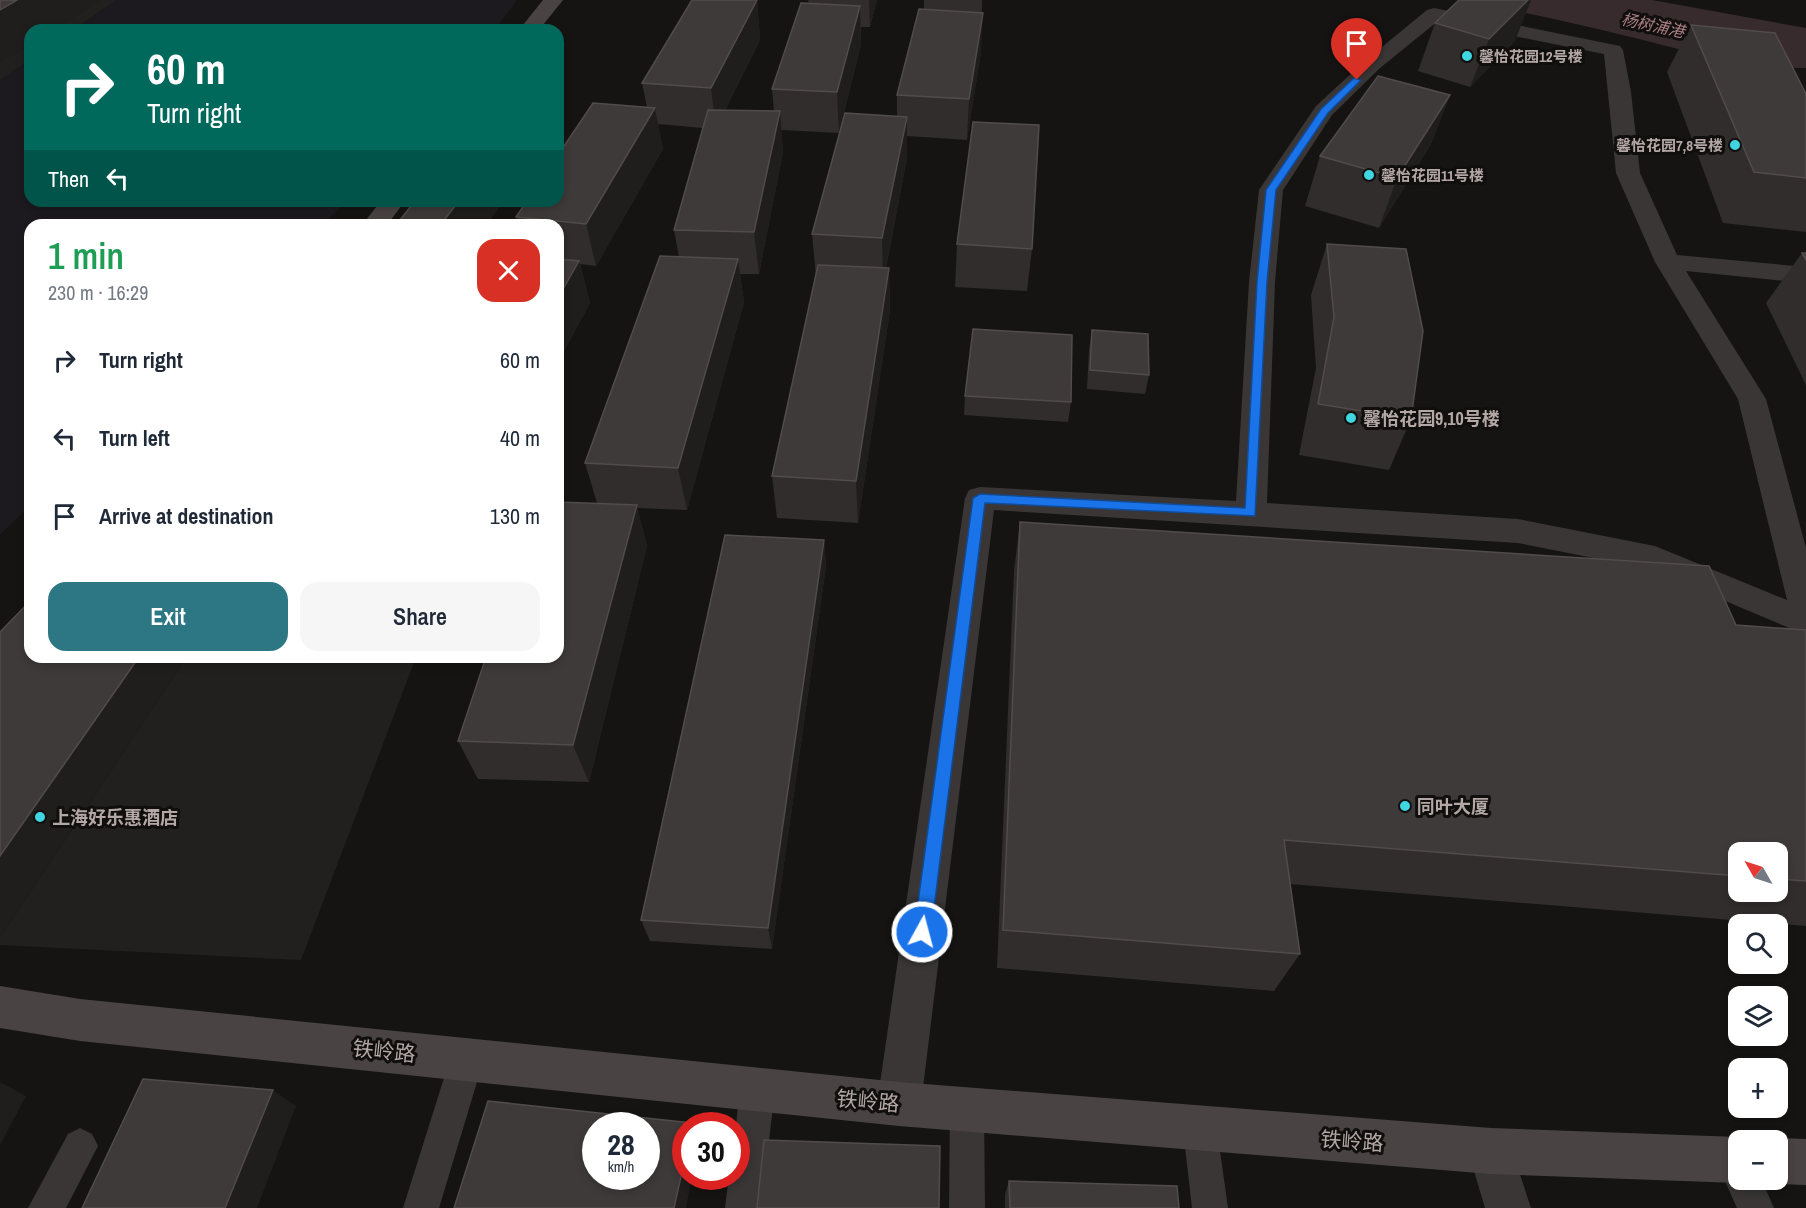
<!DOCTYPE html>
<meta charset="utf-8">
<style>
:root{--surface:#fff;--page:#f6f6f7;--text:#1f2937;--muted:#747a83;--accent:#2d7684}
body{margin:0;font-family:"Archivo Narrow","Noto Sans SC",sans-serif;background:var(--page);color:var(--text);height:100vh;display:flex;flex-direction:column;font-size:22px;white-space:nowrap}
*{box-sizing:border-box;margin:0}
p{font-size:20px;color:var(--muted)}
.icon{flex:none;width:33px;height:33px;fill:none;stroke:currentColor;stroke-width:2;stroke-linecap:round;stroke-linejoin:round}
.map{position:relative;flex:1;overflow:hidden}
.side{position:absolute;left:24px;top:219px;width:540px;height:444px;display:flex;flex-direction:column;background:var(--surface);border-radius:18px;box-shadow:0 3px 9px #0003}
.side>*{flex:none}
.guide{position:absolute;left:24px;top:24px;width:540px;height:183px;border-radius:18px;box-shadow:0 3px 9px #0003;background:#00695c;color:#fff;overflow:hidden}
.needle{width:39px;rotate:309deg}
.fabs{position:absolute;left:1728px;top:842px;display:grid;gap:12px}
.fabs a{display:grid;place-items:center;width:60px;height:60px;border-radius:12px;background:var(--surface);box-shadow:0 3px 9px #0003;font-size:30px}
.speed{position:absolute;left:582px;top:1112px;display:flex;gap:12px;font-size:30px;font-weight:700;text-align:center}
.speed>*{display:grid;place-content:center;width:78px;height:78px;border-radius:50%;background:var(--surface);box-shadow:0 3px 9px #0003;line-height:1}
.speed small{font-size:15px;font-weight:400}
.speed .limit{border:9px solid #d22;background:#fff;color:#111}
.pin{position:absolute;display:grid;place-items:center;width:51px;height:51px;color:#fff;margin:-62px -26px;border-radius:50% 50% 50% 0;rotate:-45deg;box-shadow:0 0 6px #0007}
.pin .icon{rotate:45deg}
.me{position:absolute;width:66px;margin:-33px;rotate:7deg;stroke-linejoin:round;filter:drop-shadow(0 0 4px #0008)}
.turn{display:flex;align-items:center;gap:21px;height:126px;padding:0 24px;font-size:27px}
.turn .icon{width:78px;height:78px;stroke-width:2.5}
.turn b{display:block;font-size:42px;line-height:51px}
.then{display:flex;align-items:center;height:57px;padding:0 24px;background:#0003;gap:12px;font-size:22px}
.round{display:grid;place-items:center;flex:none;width:63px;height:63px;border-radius:18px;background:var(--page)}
.headline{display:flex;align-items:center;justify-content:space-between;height:102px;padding:0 24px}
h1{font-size:36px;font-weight:600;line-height:45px;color:#1e9e55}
.cta{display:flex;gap:12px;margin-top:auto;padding:12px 24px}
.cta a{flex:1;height:69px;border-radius:18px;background:var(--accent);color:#fff;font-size:24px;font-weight:600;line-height:69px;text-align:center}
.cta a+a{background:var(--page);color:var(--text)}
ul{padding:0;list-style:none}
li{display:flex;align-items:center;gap:18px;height:78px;padding:0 24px}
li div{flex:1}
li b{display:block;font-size:22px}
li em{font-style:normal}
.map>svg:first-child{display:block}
.built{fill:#22201f}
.green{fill:#1d1a1f}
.water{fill:#372b2d}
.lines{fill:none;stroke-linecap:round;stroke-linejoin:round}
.lane{fill:#393635;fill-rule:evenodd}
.street{fill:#393635;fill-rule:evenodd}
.secondary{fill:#494443;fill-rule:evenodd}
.wall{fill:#302d2c;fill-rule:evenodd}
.shaded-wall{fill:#1f1e1d}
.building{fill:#3e3a39;stroke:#514c4a;stroke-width:1.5;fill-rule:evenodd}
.route{fill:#1a73e8;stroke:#114b97;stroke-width:1.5}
.poi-dot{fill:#3fd5e1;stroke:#100f0e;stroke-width:2}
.labels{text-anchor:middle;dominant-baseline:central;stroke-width:6;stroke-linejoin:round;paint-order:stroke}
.far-poi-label{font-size:15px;font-weight:bold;fill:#b4a8a6;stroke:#100f0e;text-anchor:start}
.far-water-label{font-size:16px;font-style:italic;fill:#ac8085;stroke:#100f0e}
.poi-label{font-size:18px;font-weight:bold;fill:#b4a8a6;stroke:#100f0e;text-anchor:start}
.near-street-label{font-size:21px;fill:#b4a8a6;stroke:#100f0e}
</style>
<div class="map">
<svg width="1806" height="1208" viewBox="0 0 1806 1208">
<rect width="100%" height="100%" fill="#151413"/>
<g class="built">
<path d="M0 0H117L73 30H30V60L0 80Z"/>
<path d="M187 657H416L301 960 0 945V938Z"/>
</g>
<g class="green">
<path d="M117 0H517L495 30H73Z"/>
<path d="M30 60V201H347L322 225H30V506L0 535V80Z"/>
</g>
<path class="water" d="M1459 0H1652L1806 28V68C1752 69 1695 53 1643 40 1582 25 1521 11 1459 0Z"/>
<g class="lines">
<g class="lane">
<path d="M467 1042 479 1047 484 1059 439 1208H403L450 1059 455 1047Z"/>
<path d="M758 1073 770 1078 775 1090 761 1208H725L729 1176H736C736 1143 733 1109 746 1078Z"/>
<path d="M967 1091 979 1096 984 1108 985 1208H949L950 1108 955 1096Z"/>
<path d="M1200 1112 1212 1117 1217 1129 1228 1208H1192L1183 1129 1188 1117Z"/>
<path d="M80 1128 92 1134 98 1146 66 1208H28L68 1134Z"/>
<path d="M1738 1163V1179H1761L1774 1208H1737L1724 1179 1729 1166Z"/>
</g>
<g class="street">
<path d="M1434 8 1620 46 1623 50 1631 92 1640 173 1677 255 1806 267V283L1686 271 1766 399 1806 548V635L1649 569 1518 543 994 510 921 1104 915 1120 899 1126 883 1120 877 1104 965 498 969 490 980 487 1236 501 1249 282 1259 190 1316 106 1366 60 1427 10ZM1438 21 1604 54 1616 173 1655 262 1738 399 1787 600 1655 546 1518 519 1267 503 1275 282 1283 190 1332 115 1380 68Z"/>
<path d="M1491 1128 1507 1135 1531 1208H1485L1468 1151 1475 1135Z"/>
</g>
<g class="secondary">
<path d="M543 0H563L539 30H519Z"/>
<path d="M381 201H405L387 225H362Z"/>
<path d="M0 986 80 999 899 1082 1491 1128 1738 1137 1745 1140H1738V1179H1747L1738 1183 1491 1174 899 1126 80 1041 0 1028Z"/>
<path d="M1778 1138 1806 1139V1185L1778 1184 1766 1179H1778V1140H1773Z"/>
</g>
</g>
<g class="wall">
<path d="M757 0 760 40 725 110 774 111 772 89 809 4 808 0H877L870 27H861V45L839 133 781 130 783 152 759 274H740L744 302 687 510 637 508 647 546 589 782 478 779 458 741 597 503 585 463 679 257 674 230 703 128 658 124 663 149 596 266 580 264 590 303 558 362V225H518L516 217 647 107 642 83Z"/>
<path d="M924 0H982L981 52 967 140 907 136V158L886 268H889L890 310 858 523 777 518 772 476 816 277 812 234 897 116V95L924 10Z"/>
<path d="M1435 23 1515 41 1470 87 1418 71Z"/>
<path d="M1691 25 1806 178V232L1723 223 1667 72Z"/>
<path d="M1450 95 1431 144 1379 228 1305 206 1320 156Z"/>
<path d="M415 201H503L486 225H402L400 220Z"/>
<path d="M957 244 1032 249 1027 291 955 287Z"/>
<path d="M1327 244 1411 419 1389 470 1299 455 1316 368 1311 295Z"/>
<path d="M1802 253H1806V385L1766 303Z"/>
<path d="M1092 330 1149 375 1145 394 1087 389 1089 349Z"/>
<path d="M965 396 1071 402 1068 422 964 415Z"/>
<path d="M1020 522 1736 625 1806 630V926L1290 884 1300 954 1274 991 997 968 1014 571ZM1738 852H1778V891H1738Z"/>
<path d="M824 540 826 566 772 949 650 941 641 920Z"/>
<path d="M1009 1181 1179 1208H1005V1194Z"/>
</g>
<g class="shaded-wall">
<path d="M17 0H101V1L54 30H30V45L0 63V10Z"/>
<path d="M757 0 760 40 716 129 711 88Z"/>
<path d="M869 0H877L870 27Z"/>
<path d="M1528 0H1531L1515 41 1470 87 1489 39Z"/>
<path d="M860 6 861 45 839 133 837 92Z"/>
<path d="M983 13 981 52 967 140 969 99Z"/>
<path d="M1450 95 1431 144 1379 228 1397 178Z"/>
<path d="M655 108 663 149 596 266 586 224Z"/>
<path d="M780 111 783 152 759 274 754 232Z"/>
<path d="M907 117V158L883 281 882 238Z"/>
<path d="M459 201H503L486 225H441Z"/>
<path d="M738 259 744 302 687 510 678 468Z"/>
<path d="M579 261 590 303 558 362V298Z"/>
<path d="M889 268 890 310 858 523 856 481Z"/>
<path d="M637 505 647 546 589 782 573 745Z"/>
<path d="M824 540 826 566 772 949 768 928Z"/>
<path d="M139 657H187L0 938V856Z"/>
<path d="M0 1082 26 1096 0 1145Z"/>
<path d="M273 1090 296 1106 257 1208H225Z"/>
<path d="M686 1154V1176H692L686 1208H674Z"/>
</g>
<g class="building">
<path d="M0 0H17L0 10Z"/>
<path d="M692 0H757L711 88 642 83Z"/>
<path d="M1459 0H1528L1489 39 1435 23Z"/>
<path d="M801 3 860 6 837 92 772 89Z"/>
<path d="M919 9 983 13 969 99 897 95Z"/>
<path d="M1691 25 1775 33 1806 94V178L1754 172Z"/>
<path d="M1378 76 1450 95 1397 178 1320 156Z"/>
<path d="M593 103 655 108 586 224 516 217 527 201H558V155Z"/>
<path d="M708 110 780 111 754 232 674 230Z"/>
<path d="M845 113 907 117 882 238 812 234Z"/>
<path d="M973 122 1039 125 1032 249 957 244Z"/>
<path d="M415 201H459L441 224 400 220Z"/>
<path d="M1327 244 1406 249 1423 331 1411 419 1318 404 1334 317Z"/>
<path d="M1802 253H1806V260Z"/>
<path d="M660 256 738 259 678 468 585 463Z"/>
<path d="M558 259 579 261 558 298Z"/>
<path d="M818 265 889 268 856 481 772 476Z"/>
<path d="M973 329 1072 335 1071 402 965 396Z"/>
<path d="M1092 330 1148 334 1149 375 1090 370Z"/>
<path d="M558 502 637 505 573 745 458 741 486 657H558Z"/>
<path d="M1020 522 1709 566 1736 625 1806 630V881L1778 879V852H1738V876L1284 840 1300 954 1003 930Z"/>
<path d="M725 535 824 540 768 928 641 920Z"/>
<path d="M30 601V657H139L0 856V632Z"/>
<path d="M143 1079 273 1090 225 1208H82Z"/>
<path d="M488 1101 692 1123V1125H686V1154L674 1208H454ZM596 1125H646V1176H596Z"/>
<path d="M764 1140 940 1146 939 1208H757Z"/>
<path d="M1009 1181 1177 1186 1179 1208H1010Z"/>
</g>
<path class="route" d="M1354 78 1361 80 1328 113 1276 190 1267 282 1255 516 985 503 931 932 928 937 922 940 916 937 914 932 973 498 980 494 1245 508 1257 282 1266 190 1321 109Z"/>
<g class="poi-dot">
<circle cx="1467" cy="56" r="6"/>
<circle cx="1735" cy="145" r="6"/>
<circle cx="1369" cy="175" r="6"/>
<circle cx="1351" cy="418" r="6"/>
<circle cx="1405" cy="806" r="6"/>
<circle cx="40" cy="817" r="6"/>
</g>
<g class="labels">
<g class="far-poi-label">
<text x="1479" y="56">馨怡花园12号楼</text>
<text x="1723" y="145" text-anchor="end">馨怡花园7,8号楼</text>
<text x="1381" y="175">馨怡花园11号楼</text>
</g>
<g class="far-water-label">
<text transform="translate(1653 25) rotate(12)">杨树浦港</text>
</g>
<g class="poi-label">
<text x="1363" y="418">馨怡花园9,10号楼</text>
<text x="1417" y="806">同叶大厦</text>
<text x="52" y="817">上海好乐惠酒店</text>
</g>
<g class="near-street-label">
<text transform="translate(384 1051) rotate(6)">铁岭路</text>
<text transform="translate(868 1101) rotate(5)">铁岭路</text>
<text transform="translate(1352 1141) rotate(4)">铁岭路</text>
</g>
</g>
</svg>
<div class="fabs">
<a><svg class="needle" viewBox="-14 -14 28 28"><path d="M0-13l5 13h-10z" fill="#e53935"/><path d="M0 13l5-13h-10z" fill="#747a83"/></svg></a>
<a><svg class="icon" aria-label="search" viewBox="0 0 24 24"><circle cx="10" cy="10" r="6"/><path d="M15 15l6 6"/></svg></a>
<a><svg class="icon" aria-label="layers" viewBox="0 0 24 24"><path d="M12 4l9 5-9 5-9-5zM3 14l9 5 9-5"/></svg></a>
<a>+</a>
<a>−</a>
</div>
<div class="speed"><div>28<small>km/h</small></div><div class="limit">30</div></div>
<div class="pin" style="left:1357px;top:80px;background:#d93025"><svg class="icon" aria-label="arrive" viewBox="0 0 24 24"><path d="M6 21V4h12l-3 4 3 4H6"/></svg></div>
<svg class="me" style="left:922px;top:932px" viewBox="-20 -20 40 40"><circle r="17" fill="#1a73e8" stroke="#fff" stroke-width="3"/><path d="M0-11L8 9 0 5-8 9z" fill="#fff"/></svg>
<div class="guide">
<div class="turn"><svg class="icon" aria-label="right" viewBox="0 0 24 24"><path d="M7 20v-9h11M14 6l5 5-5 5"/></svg><div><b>60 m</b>Turn right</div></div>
<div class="then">Then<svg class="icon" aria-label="left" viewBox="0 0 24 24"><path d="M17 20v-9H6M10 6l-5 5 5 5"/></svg></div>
</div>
<section class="side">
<div class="headline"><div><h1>1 min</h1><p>230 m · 16:29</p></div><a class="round" style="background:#d93025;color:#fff"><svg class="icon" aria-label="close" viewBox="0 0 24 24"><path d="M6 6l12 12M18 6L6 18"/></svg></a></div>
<ul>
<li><svg class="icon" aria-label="right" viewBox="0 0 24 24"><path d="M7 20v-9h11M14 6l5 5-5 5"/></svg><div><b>Turn right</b></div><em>60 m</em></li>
<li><svg class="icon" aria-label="left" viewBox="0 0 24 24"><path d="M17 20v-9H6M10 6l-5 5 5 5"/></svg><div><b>Turn left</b></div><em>40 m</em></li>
<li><svg class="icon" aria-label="arrive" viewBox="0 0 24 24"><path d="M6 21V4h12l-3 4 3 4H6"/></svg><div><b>Arrive at destination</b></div><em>130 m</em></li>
</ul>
<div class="cta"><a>Exit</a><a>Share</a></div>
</section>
</div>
